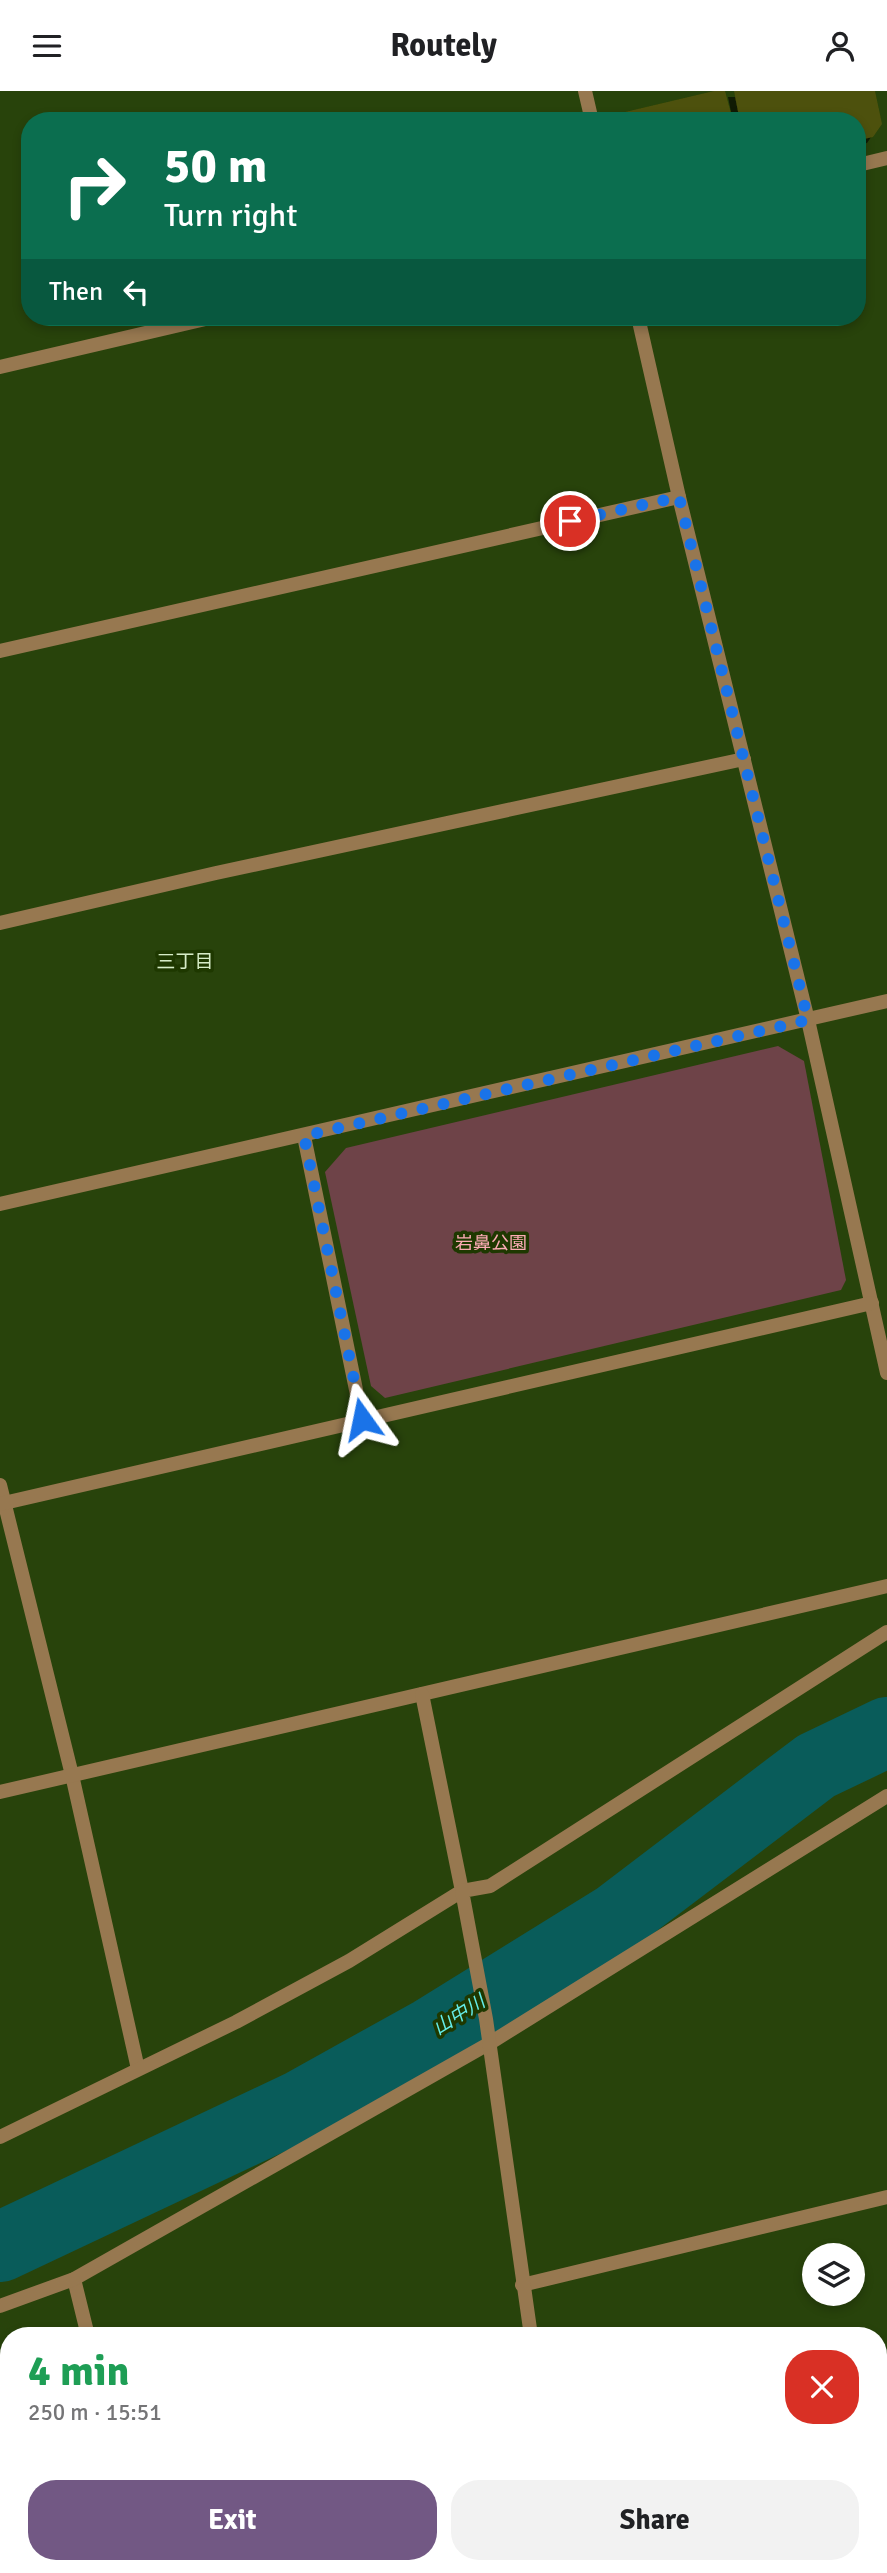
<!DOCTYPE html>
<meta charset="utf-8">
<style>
:root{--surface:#fff;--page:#f2f2f2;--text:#202124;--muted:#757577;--accent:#725884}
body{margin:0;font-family:Signika,"Noto Sans JP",sans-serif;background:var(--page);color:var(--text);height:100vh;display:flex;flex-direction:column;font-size:26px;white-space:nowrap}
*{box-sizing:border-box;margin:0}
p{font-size:23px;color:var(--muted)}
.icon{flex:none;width:38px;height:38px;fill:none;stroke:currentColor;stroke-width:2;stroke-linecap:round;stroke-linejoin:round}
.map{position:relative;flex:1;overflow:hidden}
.details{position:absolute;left:0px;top:2236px;width:887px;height:247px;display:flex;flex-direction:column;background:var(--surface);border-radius:28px 28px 0 0;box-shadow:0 4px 10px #0003}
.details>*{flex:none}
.top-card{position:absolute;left:21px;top:21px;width:845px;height:214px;border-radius:28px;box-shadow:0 4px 10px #0003;background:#0b6e4f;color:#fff;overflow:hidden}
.fabs{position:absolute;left:802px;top:2152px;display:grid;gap:14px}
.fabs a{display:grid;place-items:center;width:63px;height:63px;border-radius:50%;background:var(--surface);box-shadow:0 4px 10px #0003;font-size:35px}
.pin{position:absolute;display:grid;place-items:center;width:60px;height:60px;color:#fff;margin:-30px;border:4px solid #fff;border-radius:50%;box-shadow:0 2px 7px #0007}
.me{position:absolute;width:77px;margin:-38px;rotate:348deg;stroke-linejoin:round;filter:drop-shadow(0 0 5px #0008)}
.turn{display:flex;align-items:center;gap:24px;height:147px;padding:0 28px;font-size:32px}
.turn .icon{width:91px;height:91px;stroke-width:2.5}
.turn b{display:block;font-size:49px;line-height:60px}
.then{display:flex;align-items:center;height:66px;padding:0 28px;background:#0003;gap:14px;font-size:26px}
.round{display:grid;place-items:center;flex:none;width:74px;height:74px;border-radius:28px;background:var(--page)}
.summary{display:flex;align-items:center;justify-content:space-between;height:119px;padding:0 28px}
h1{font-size:42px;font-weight:700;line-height:52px;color:#1e9e55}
.button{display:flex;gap:14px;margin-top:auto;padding:14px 28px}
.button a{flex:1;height:80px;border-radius:28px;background:var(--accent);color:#fff;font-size:28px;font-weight:700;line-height:80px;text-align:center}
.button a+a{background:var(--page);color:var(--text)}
header{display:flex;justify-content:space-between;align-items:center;height:91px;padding:0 28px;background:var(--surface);font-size:32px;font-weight:700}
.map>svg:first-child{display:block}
.green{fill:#6e4348}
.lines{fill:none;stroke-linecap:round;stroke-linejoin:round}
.river{stroke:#095c5a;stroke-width:70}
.building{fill:#4d510b;filter:url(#shadow)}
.minor{stroke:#977850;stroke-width:14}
.tertiary{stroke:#977850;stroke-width:14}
.route{stroke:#1a73e8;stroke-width:12;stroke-dasharray:0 21.6}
.labels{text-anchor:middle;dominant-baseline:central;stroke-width:7;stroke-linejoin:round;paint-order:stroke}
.park-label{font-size:18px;fill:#fcabb4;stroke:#1e3800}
.neighbourhood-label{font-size:19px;fill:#d6ecc7;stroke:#1e3800}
.water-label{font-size:19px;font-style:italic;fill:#65eeea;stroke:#1e3800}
</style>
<header><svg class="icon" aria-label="menu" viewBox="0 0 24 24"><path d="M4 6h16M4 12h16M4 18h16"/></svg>Routely<svg class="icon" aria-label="person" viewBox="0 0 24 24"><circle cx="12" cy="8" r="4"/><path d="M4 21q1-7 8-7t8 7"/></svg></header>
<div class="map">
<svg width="887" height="2482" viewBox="0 0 887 2482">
<defs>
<filter id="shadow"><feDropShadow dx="-6" dy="6" stdDeviation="0" flood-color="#0009"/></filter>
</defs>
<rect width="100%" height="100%" fill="#28430b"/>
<path class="green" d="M778 955 804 970 846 1189 841 1199 385 1307 371 1295 325 1081 346 1057Z"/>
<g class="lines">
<path class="river" d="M0 2156 299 2015 432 1941 616 1827 816 1675 887 1641"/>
</g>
<g class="building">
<path d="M714 0H725L733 30H622L621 22Z"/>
<path d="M734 0H875L882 33 873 46 858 49V30H740Z"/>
</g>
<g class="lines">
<g class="minor">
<path d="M585 0 592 30"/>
<path d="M638 226 679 406 808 929 887 1282"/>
<path d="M0 560 679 406"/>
<path d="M0 832 216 782 744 668"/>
<path d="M304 1045 362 1328"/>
<path d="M0 1394 72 1684 138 1978"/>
<path d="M0 1413 872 1212"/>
<path d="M0 1701 887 1495"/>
<path d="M0 2046 236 1931 349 1870 462 1800 422 1603"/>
<path d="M74 2188 88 2245"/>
<path d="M522 2194 887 2106"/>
<path d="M0 2215 74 2188 490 1952 887 1705"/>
<path d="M531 2245 486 1928 462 1800 490 1795 887 1541"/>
<path d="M143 2474 145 2482"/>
<path d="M571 2474 572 2482"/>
<path d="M824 2474 826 2482"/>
</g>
<g class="tertiary">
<path d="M858 74 887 67"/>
<path d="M0 276 214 226"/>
<path d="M0 1113 887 910"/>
<path d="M878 2423 887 2421"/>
<path d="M617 2482 650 2474"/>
</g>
</g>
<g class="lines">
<path class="route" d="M362 1328 304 1045 808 929 679 406 570 430"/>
</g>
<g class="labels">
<g class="park-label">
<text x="491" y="1152">岩鼻公園</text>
</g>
<g class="neighbourhood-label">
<text x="185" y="871">三丁目</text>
</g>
<g class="water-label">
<text transform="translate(459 1924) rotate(-32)">山中川</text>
</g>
</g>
</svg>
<div class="fabs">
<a><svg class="icon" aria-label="layers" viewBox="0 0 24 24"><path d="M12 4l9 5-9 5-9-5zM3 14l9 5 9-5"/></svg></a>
</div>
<div class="pin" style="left:570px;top:430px;background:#d93025"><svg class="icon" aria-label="arrive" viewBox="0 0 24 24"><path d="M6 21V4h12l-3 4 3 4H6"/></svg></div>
<svg class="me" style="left:362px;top:1328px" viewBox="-20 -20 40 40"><path d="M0-17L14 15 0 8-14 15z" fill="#1a73e8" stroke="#fff" stroke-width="4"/></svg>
<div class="top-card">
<div class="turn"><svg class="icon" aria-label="right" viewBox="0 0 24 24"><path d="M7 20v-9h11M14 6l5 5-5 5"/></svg><div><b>50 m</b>Turn right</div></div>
<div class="then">Then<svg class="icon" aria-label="left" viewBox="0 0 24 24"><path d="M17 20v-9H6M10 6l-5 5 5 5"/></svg></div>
</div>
<section class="details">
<div class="summary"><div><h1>4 min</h1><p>250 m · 15:51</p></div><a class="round" style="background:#d93025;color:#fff"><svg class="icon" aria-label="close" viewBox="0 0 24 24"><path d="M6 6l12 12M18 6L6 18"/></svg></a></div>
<div class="button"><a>Exit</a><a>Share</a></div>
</section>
</div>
